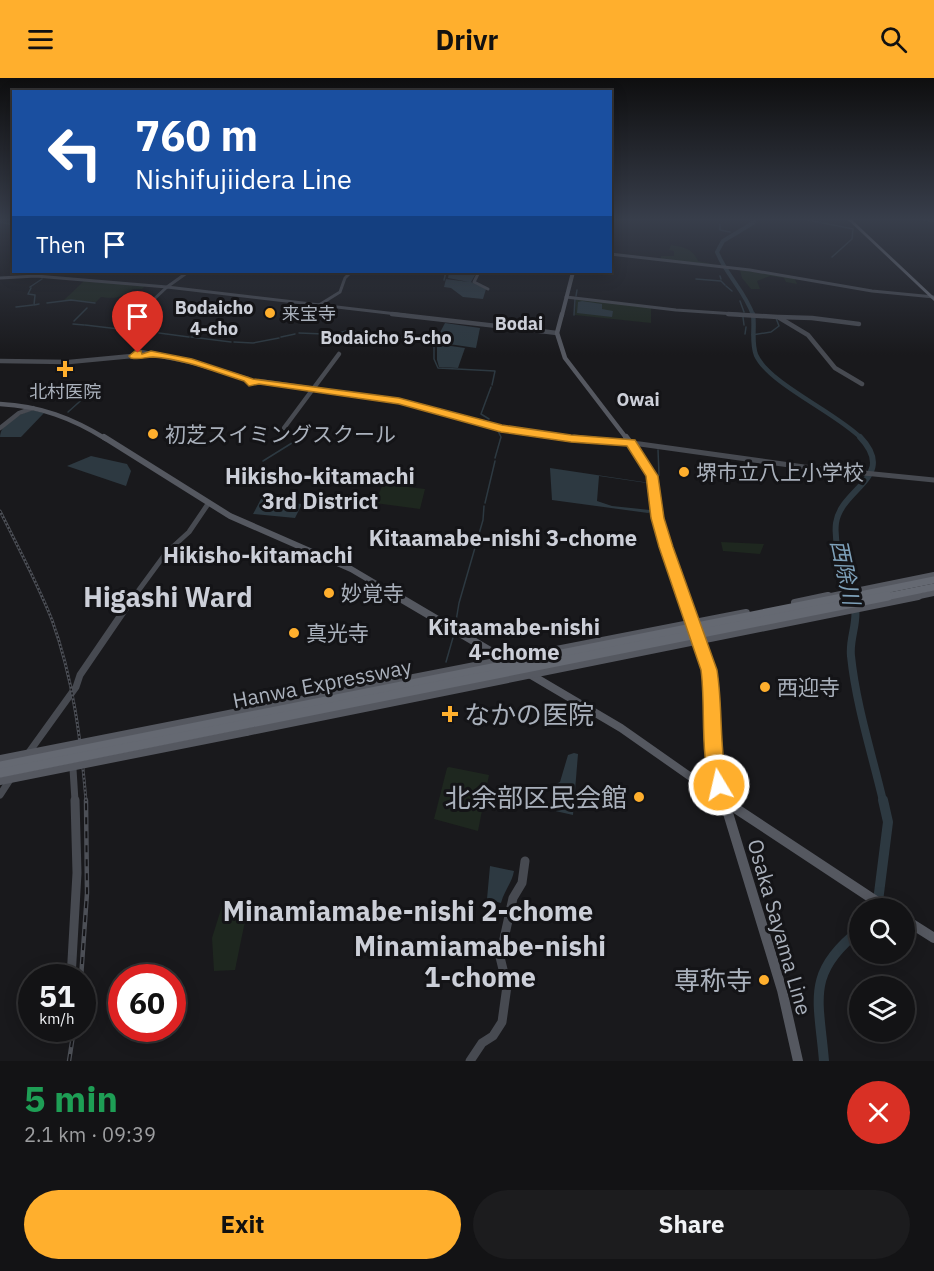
<!DOCTYPE html>
<meta charset="utf-8">
<style>
:root{--surface:#131315;--page:#1c1c1e;--text:#f1f3f6;--muted:#9d9ea0;--line:#323234;--accent:#ffaf2d}
body{margin:0;font-family:"IBM Plex Sans","Noto Sans JP",sans-serif;background:var(--page);color:var(--text);height:100vh;display:flex;flex-direction:column;font-size:22px;white-space:nowrap}
*{box-sizing:border-box;margin:0}
p{font-size:20px;color:var(--muted)}
.icon{flex:none;width:33px;height:33px;fill:none;stroke:currentColor;stroke-width:2;stroke-linecap:round;stroke-linejoin:round}
.map{position:relative;height:983px;overflow:hidden}
.side{display:flex;flex-direction:column;background:var(--surface);flex:1}
.side>*{flex:none}
.guide{position:absolute;left:12px;top:12px;width:600px;height:183px;border-radius:0px;box-shadow:0 3px 15px #0003,0 0 0 2px var(--line);background:#1a4fa0;color:#fff;overflow:hidden}
.controls{position:absolute;left:849px;top:820px;display:grid;gap:12px}
.controls a{display:grid;place-items:center;width:66px;height:66px;border-radius:50%;background:var(--surface);box-shadow:0 3px 15px #0003,0 0 0 2px var(--line);font-size:30px}
.speed{position:absolute;left:18px;top:886px;display:flex;gap:12px;font-size:30px;font-weight:700;text-align:center}
.speed>*{display:grid;place-content:center;width:78px;height:78px;border-radius:50%;background:var(--surface);box-shadow:0 3px 15px #0003,0 0 0 2px var(--line);line-height:1}
.speed small{font-size:15px;font-weight:400}
.speed .limit{border:9px solid #d22;background:#fff;color:#111}
.pin{position:absolute;display:grid;place-items:center;width:51px;height:51px;color:#fff;margin:-62px -26px;border-radius:50% 50% 50% 0;rotate:-45deg;box-shadow:0 0 6px #0007}
.pin .icon{rotate:45deg}
.me{position:absolute;width:66px;margin:-33px;rotate:351deg;stroke-linejoin:round;filter:drop-shadow(0 0 4px #0008)}
.turn{display:flex;align-items:center;gap:21px;height:126px;padding:0 24px;font-size:27px}
.turn .icon{width:78px;height:78px;stroke-width:2.5}
.turn b{display:block;font-size:42px;line-height:51px}
.then{display:flex;align-items:center;height:57px;padding:0 24px;background:#0003;gap:12px;font-size:22px}
.round{display:grid;place-items:center;flex:none;width:63px;height:63px;border-radius:32px;background:var(--page)}
.overview{display:flex;align-items:center;justify-content:space-between;height:102px;padding:0 24px}
h1{font-size:36px;font-weight:800;line-height:45px;color:#1e9e55}
.button{display:flex;gap:12px;margin-top:auto;padding:12px 24px}
.button a{flex:1;height:69px;border-radius:36px;background:var(--accent);color:#111;font-size:24px;font-weight:800;line-height:69px;text-align:center}
.button a+a{background:var(--page);color:var(--text)}
header{display:flex;justify-content:space-between;align-items:center;height:78px;padding:0 24px;background:var(--accent);color:#111;font-size:27px;font-weight:800}
.map>svg:first-child{display:block}
.green{fill:#1e271f}
.water{fill:#2d3941;fill-rule:evenodd}
.lines{fill:none;stroke-linecap:round;stroke-linejoin:round}
.stream{stroke:#2d3941;stroke-width:1.5}
.river-far4{stroke:#2d3941;stroke-width:4}
.river-far3{stroke:#2d3941;stroke-width:4.5}
.river-far2{stroke:#2d3941;stroke-width:6}
.river-far1{stroke:#2d3941;stroke-width:8}
.river{stroke:#2d3941;stroke-width:10}
.secondary-far4{stroke:#474a51;stroke-width:3}
.secondary-far3{stroke:#474a51;stroke-width:4.5}
.secondary-far2{stroke:#474a51;stroke-width:5}
.secondary-far1{stroke:#474a51;stroke-width:7}
.secondary{stroke:#474a51;stroke-width:9}
.primary-far4{stroke:#555860;stroke-width:4}
.primary-far3{stroke:#555860;stroke-width:4.5}
.primary-far2{stroke:#555860;stroke-width:6}
.primary-far1{stroke:#555860;stroke-width:8}
.primary{stroke:#555860;stroke-width:10}
.highway{fill:#656972;fill-rule:evenodd}
.rail-far1-casing{stroke:#4c4f56;stroke-width:3}
.rail-casing{stroke:#4c4f56;stroke-width:4.5}
.rail-far1{stroke:#141417;stroke-width:1.5;stroke-dasharray:2;stroke-linecap:butt}
.rail{stroke:#141417;stroke-width:2;stroke-dasharray:7;stroke-linecap:butt}
.primary-bridge{stroke:#555860;stroke-width:8}
.highway-bridge-far1{stroke:#656972;stroke-width:7}
.highway-bridge{stroke:#656972;stroke-width:9}
.route{fill:#ffaf2d;stroke:#a6721d;stroke-width:1.5}
.poi-dot{fill:#ffaf2d;stroke:#141417;stroke-width:2}
.labels{text-anchor:middle;dominant-baseline:central;stroke-width:6;stroke-linejoin:round;paint-order:stroke}
.far-neighbourhood-label{font-size:18px;font-weight:bold;fill:#cccfd8;stroke:#141417}
.far-poi-label{font-size:18px;fill:#aab1bc;stroke:#141417;text-anchor:start}
.poi-label{font-size:21px;fill:#aab1bc;stroke:#141417;text-anchor:start}
.street-label{font-size:21px;fill:#aab1bc;stroke:#141417}
.neighbourhood-label{font-size:22px;font-weight:bold;fill:#cccfd8;stroke:#141417}
.water-label{font-size:22px;font-style:italic;fill:#7ea1ba;stroke:#141417}
.near-poi-label{font-size:26px;fill:#aab1bc;stroke:#141417;text-anchor:end}
.district-label{font-size:27px;font-weight:bold;fill:#cccfd8;stroke:#141417}
.near-neighbourhood-label{font-size:27px;font-weight:bold;fill:#cccfd8;stroke:#141417}
</style>
<header><svg class="icon" aria-label="menu" viewBox="0 0 24 24"><path d="M4 6h16M4 12h16M4 18h16"/></svg>Drivr<svg class="icon" aria-label="search" viewBox="0 0 24 24"><circle cx="10" cy="10" r="6"/><path d="M15 15l6 6"/></svg></header>
<div class="map">
<svg width="934" height="983" viewBox="0 0 934 983">
<rect width="100%" height="100%" fill="#19191c"/>
<g class="green">
<path d="M671 167C684 169 693 171 698 183L716 187 661 181V178H674V173L669 172Z"/>
<path d="M740 192 794 199 797 206 786 204 784 200 770 198 757 203 760 211H751L742 200Z"/>
<path d="M84 203 146 207 142 211H133C121 220 116 221 101 219L96 224 64 222Z"/>
<path d="M576 221 651 229V245L575 237Z"/>
<path d="M383 406 425 411 420 431 375 425Z"/>
<path d="M721 464 764 466 760 476 723 473Z"/>
<path d="M449 689 489 697 478 753 434 741 447 690Z"/>
<path d="M222 828H251L244 848 235 892 214 893 212 860Z"/>
</g>
<g class="water">
<path d="M449 194H477L471 204 486 211 483 221 463 219 451 210 444 209 446 201 469 204 448 200Z"/>
<path d="M582 223 602 226V231L613 233 612 239 577 235 578 224Z"/>
<path d="M445 245 480 250 476 270 435 264Z"/>
<path d="M437 266 465 270 458 290 439 289 437 282Z"/>
<path d="M32 332 44 335 21 359H0C0 345 20 336 32 332Z"/>
<path d="M91 378 127 386 131 393 126 408 67 388Z"/>
<path d="M550 390 650 405 653 433 648 435 552 422ZM599 398 647 405 650 432 612 428 597 423Z"/>
<path d="M261 421 302 426 295 440 253 436Z"/>
<path d="M574 675 578 676 573 737 551 732 556 706 560 704 568 677Z"/>
<path d="M490 788 514 793C512 805 504 813 501 825L487 821Z"/>
</g>
<g class="lines">
<g class="stream">
<path d="M798 140 853 151 852 161 832 179"/>
<path d="M0 144 14 147"/>
<path d="M720 146V152L730 154"/>
<path d="M720 198 721 201"/>
<path d="M696 201 721 203 725 207"/>
<path d="M444 202 446 194"/>
<path d="M726 208 732 213"/>
<path d="M30 209 42 201"/>
<path d="M31 210 28 216 35 217 34 227 39 226"/>
<path d="M576 218 577 212"/>
<path d="M740 223 744 234"/>
<path d="M47 225 71 222 95 225"/>
<path d="M16 229 33 227"/>
<path d="M574 237 575 221"/>
<path d="M743 239 744 247"/>
<path d="M74 243 87 230"/>
<path d="M73 246 84 247"/>
<path d="M85 247 119 251"/>
<path d="M125 252 151 254"/>
<path d="M349 253 358 254"/>
<path d="M361 254 372 256"/>
<path d="M159 255 189 259"/>
<path d="M299 255 324 256"/>
<path d="M327 256 330 257"/>
<path d="M376 256 396 258"/>
<path d="M745 256 746 249"/>
<path d="M332 257 346 253"/>
<path d="M752 257 771 254 779 248 776 240"/>
<path d="M191 259 231 264"/>
<path d="M281 259 295 256"/>
<path d="M399 259 410 261"/>
<path d="M415 261 434 264V281L438 290 495 293 492 307"/>
<path d="M234 264 253 265 279 260"/>
<path d="M68 334 87 317 82 312 88 310 89 306 81 307"/>
<path d="M489 341 481 336 491 309"/>
<path d="M495 380 501 359 497 351"/>
<path d="M263 383 308 355"/>
<path d="M655 402 659 397 658 372"/>
<path d="M485 425 495 383"/>
<path d="M455 549 459 525 483 442 484 428"/>
<path d="M446 584 454 556"/>
</g>
<g class="river-far4">
<path d="M920 140 934 142"/>
<path d="M753 237C745 213 726 197 717 174L723 163 753 145 755 140"/>
</g>
<path class="river-far3" d="M753 236C755 249 751 264 756 277 769 306 837 335 862 361"/>
<path class="river-far2" d="M852 517C846 494 833 469 836 445 841 410 898 399 860 359"/>
<path class="river-far1" d="M855 528C858 545 849 561 851 578 856 627 872 676 883 723"/>
<g class="river">
<path d="M877 831 888 744 883 722"/>
<path d="M824 983C819 922 805 895 860 852"/>
</g>
<g class="secondary-far4">
<path d="M610 176 750 192 872 213 934 219"/>
<path d="M479 194 474 204 488 211"/>
<path d="M0 200 36 198 167 209 188 194"/>
<path d="M566 219 676 232 750 237"/>
<path d="M319 227 340 214 345 200 351 194"/>
<path d="M137 237 167 209 405 237"/>
</g>
<g class="secondary-far3">
<path d="M392 236 557 255"/>
<path d="M728 236 778 239 808 257 835 290 862 306"/>
<path d="M779 239 812 240 859 246"/>
<path d="M121 252 139 236"/>
<path d="M0 283 69 284 132 278 141 274 191 284 248 301 249 305 259 303 399 323 478 345 529 355 589 361"/>
<path d="M0 350 19 335 33 330"/>
<path d="M284 350 339 276"/>
</g>
<g class="secondary-far2">
<path d="M574 359 640 366 804 389 934 402"/>
<path d="M133 520 166 475 189 454 208 426"/>
</g>
<g class="secondary-far1">
<path d="M27 677 76 609 80 597 134 518"/>
<path d="M73 691 75 723"/>
<path d="M0 717 11 700"/>
</g>
<g class="secondary">
<path d="M71 900 77 795 75 722"/>
<path d="M470 983 482 965 493 958 502 944 507 908 500 879 513 820 522 805 525 783"/>
</g>
<path class="primary-far4" d="M562 237 573 194"/>
<g class="primary-far3">
<path d="M562 236 557 255 565 280 627 361"/>
<path d="M0 326C40 328 72 340 106 361"/>
</g>
<g class="primary-far2">
<path d="M104 359 230 438 351 491 400 520"/>
<path d="M626 359 643 382 651 398 661 452 686 520"/>
<path d="M821 520 934 497"/>
<path d="M910 520 934 515"/>
</g>
<g class="primary-far1">
<path d="M397 518 621 650 725 723"/>
<path d="M685 518C697 547 707 577 711 608 716 646 712 685 724 723"/>
<path d="M795 525 828 518"/>
<path d="M254 631 746 535"/>
<path d="M246 654 918 518"/>
</g>
<g class="primary">
<path d="M723 722 888 831"/>
<path d="M724 722 782 912 798 983"/>
<path d="M904 841 934 860"/>
</g>
<path class="highway" d="M846 140H850L934 219V223Z"/>
<defs>
<path id="rail-far1" d="M0 433C18 469 37 504 52 542 73 600 81 662 86 723"/>
<g id="rail">
<path d="M81 900 87 815 86 722"/>
<path d="M69 983 74 951"/>
</g>
</defs>
<use href="#rail-far1" class="rail-far1-casing"/>
<use href="#rail" class="rail-casing"/>
<use href="#rail-far1" class="rail-far1"/>
<use href="#rail" class="rail"/>
<g class="primary-bridge">
<path d="M0 681 254 631"/>
<path d="M0 703 246 654"/>
</g>
<g class="highway-bridge-far1">
<path d="M845 520 934 502"/>
<path d="M880 520 934 509"/>
</g>
<g class="highway-bridge">
<path d="M0 688 852 518"/>
<path d="M0 695 888 518"/>
</g>
</g>
<linearGradient id="sky" x2="0" y2="1"><stop stop-color="#0e0e0f"/><stop offset="0.51" stop-color="#383e4b"/><stop offset="1" stop-color="#383e4b" stop-opacity="0"/></linearGradient>
<rect width="934" height="277" fill="url(#sky)"/>
<path class="route" d="M135 273H141L142 276 151 273 192 281 253 301 399 320 502 347 571 357 635 362 658 398 664 440 673 469 717 592C722 623 720 655 724 686 725 696 729 704 725 714L719 716 713 714C699 681 706 628 701 592L659 469 651 440 646 398 627 368 571 364 501 354 399 326 259 306 249 308 244 303C215 294 184 281 153 279 145 279 140 282 131 280L129 278Z"/>
<g class="poi-dot">
<circle cx="270" cy="235" r="6"/>
<path d="M62 282h6v6h6v6h-6v6h-6v-6h-6v-6h6z"/>
<circle cx="153" cy="356" r="6"/>
<circle cx="684" cy="394" r="6"/>
<circle cx="329" cy="515" r="6"/>
<circle cx="294" cy="555" r="6"/>
<circle cx="765" cy="609" r="6"/>
<path d="M447 627h6v6h6v6h-6v6h-6v-6h-6v-6h6z"/>
<circle cx="639" cy="719" r="6"/>
<circle cx="764" cy="902" r="6"/>
</g>
<g class="labels">
<g class="far-neighbourhood-label">
<text x="214" y="229">Bodaicho<tspan x="214" dy="21">4-cho</tspan></text>
<text x="519" y="245">Bodai</text>
<text x="386" y="259">Bodaicho 5-cho</text>
<text x="638" y="321">Owai</text>
</g>
<g class="far-poi-label">
<text x="282" y="235">来宝寺</text>
<text x="65" y="313" text-anchor="middle">北村医院</text>
</g>
<g class="poi-label">
<text x="165" y="356">初芝スイミングスクール</text>
<text x="696" y="394">堺市立八上小学校</text>
<text x="341" y="515">妙覚寺</text>
<text x="306" y="555">真光寺</text>
<text x="777" y="609">西迎寺</text>
</g>
<g class="street-label">
<text transform="translate(322 605) rotate(-11)">Hanwa Expressway</text>
<text transform="translate(780 849) rotate(74)">Osaka Sayama Line</text>
</g>
<g class="neighbourhood-label">
<text x="320" y="397">Hikisho-kitamachi<tspan x="320" dy="25">3rd District</tspan></text>
<text x="503" y="459">Kitaamabe-nishi 3-chome</text>
<text x="258" y="476">Hikisho-kitamachi</text>
<text x="514" y="548">Kitaamabe-nishi<tspan x="514" dy="25">4-chome</tspan></text>
</g>
<g class="water-label">
<text transform="translate(846 494) rotate(78)">西除川</text>
</g>
<g class="near-poi-label">
<text x="464" y="636" text-anchor="start">なかの医院</text>
<text x="627" y="719">北余部区民会館</text>
<text x="752" y="902">専称寺</text>
</g>
<g class="district-label">
<text x="168" y="518">Higashi Ward</text>
</g>
<g class="near-neighbourhood-label">
<text x="408" y="832">Minamiamabe-nishi 2-chome</text>
<text x="480" y="867">Minamiamabe-nishi<tspan x="480" dy="31">1-chome</tspan></text>
</g>
</g>
</svg>
<div class="controls">
<a><svg class="icon" aria-label="search" viewBox="0 0 24 24"><circle cx="10" cy="10" r="6"/><path d="M15 15l6 6"/></svg></a>
<a><svg class="icon" aria-label="layers" viewBox="0 0 24 24"><path d="M12 4l9 5-9 5-9-5zM3 14l9 5 9-5"/></svg></a>
</div>
<div class="speed"><div>51<small>km/h</small></div><div class="limit">60</div></div>
<div class="pin" style="left:138px;top:275px;background:#d93025"><svg class="icon" aria-label="arrive" viewBox="0 0 24 24"><path d="M6 21V4h12l-3 4 3 4H6"/></svg></div>
<svg class="me" style="left:719px;top:707px" viewBox="-20 -20 40 40"><circle r="17" fill="#ffaf2d" stroke="#fff" stroke-width="3"/><path d="M0-11L8 9 0 5-8 9z" fill="#fff"/></svg>
<div class="guide">
<div class="turn"><svg class="icon" aria-label="left" viewBox="0 0 24 24"><path d="M17 20v-9H6M10 6l-5 5 5 5"/></svg><div><b>760 m</b>Nishifujiidera Line</div></div>
<div class="then">Then<svg class="icon" aria-label="arrive" viewBox="0 0 24 24"><path d="M6 21V4h12l-3 4 3 4H6"/></svg></div>
</div>
</div>
<section class="side">
<div class="overview"><div><h1>5 min</h1><p>2.1 km · 09:39</p></div><a class="round" style="background:#d93025;color:#fff"><svg class="icon" aria-label="close" viewBox="0 0 24 24"><path d="M6 6l12 12M18 6L6 18"/></svg></a></div>
<div class="button"><a>Exit</a><a>Share</a></div>
</section>
